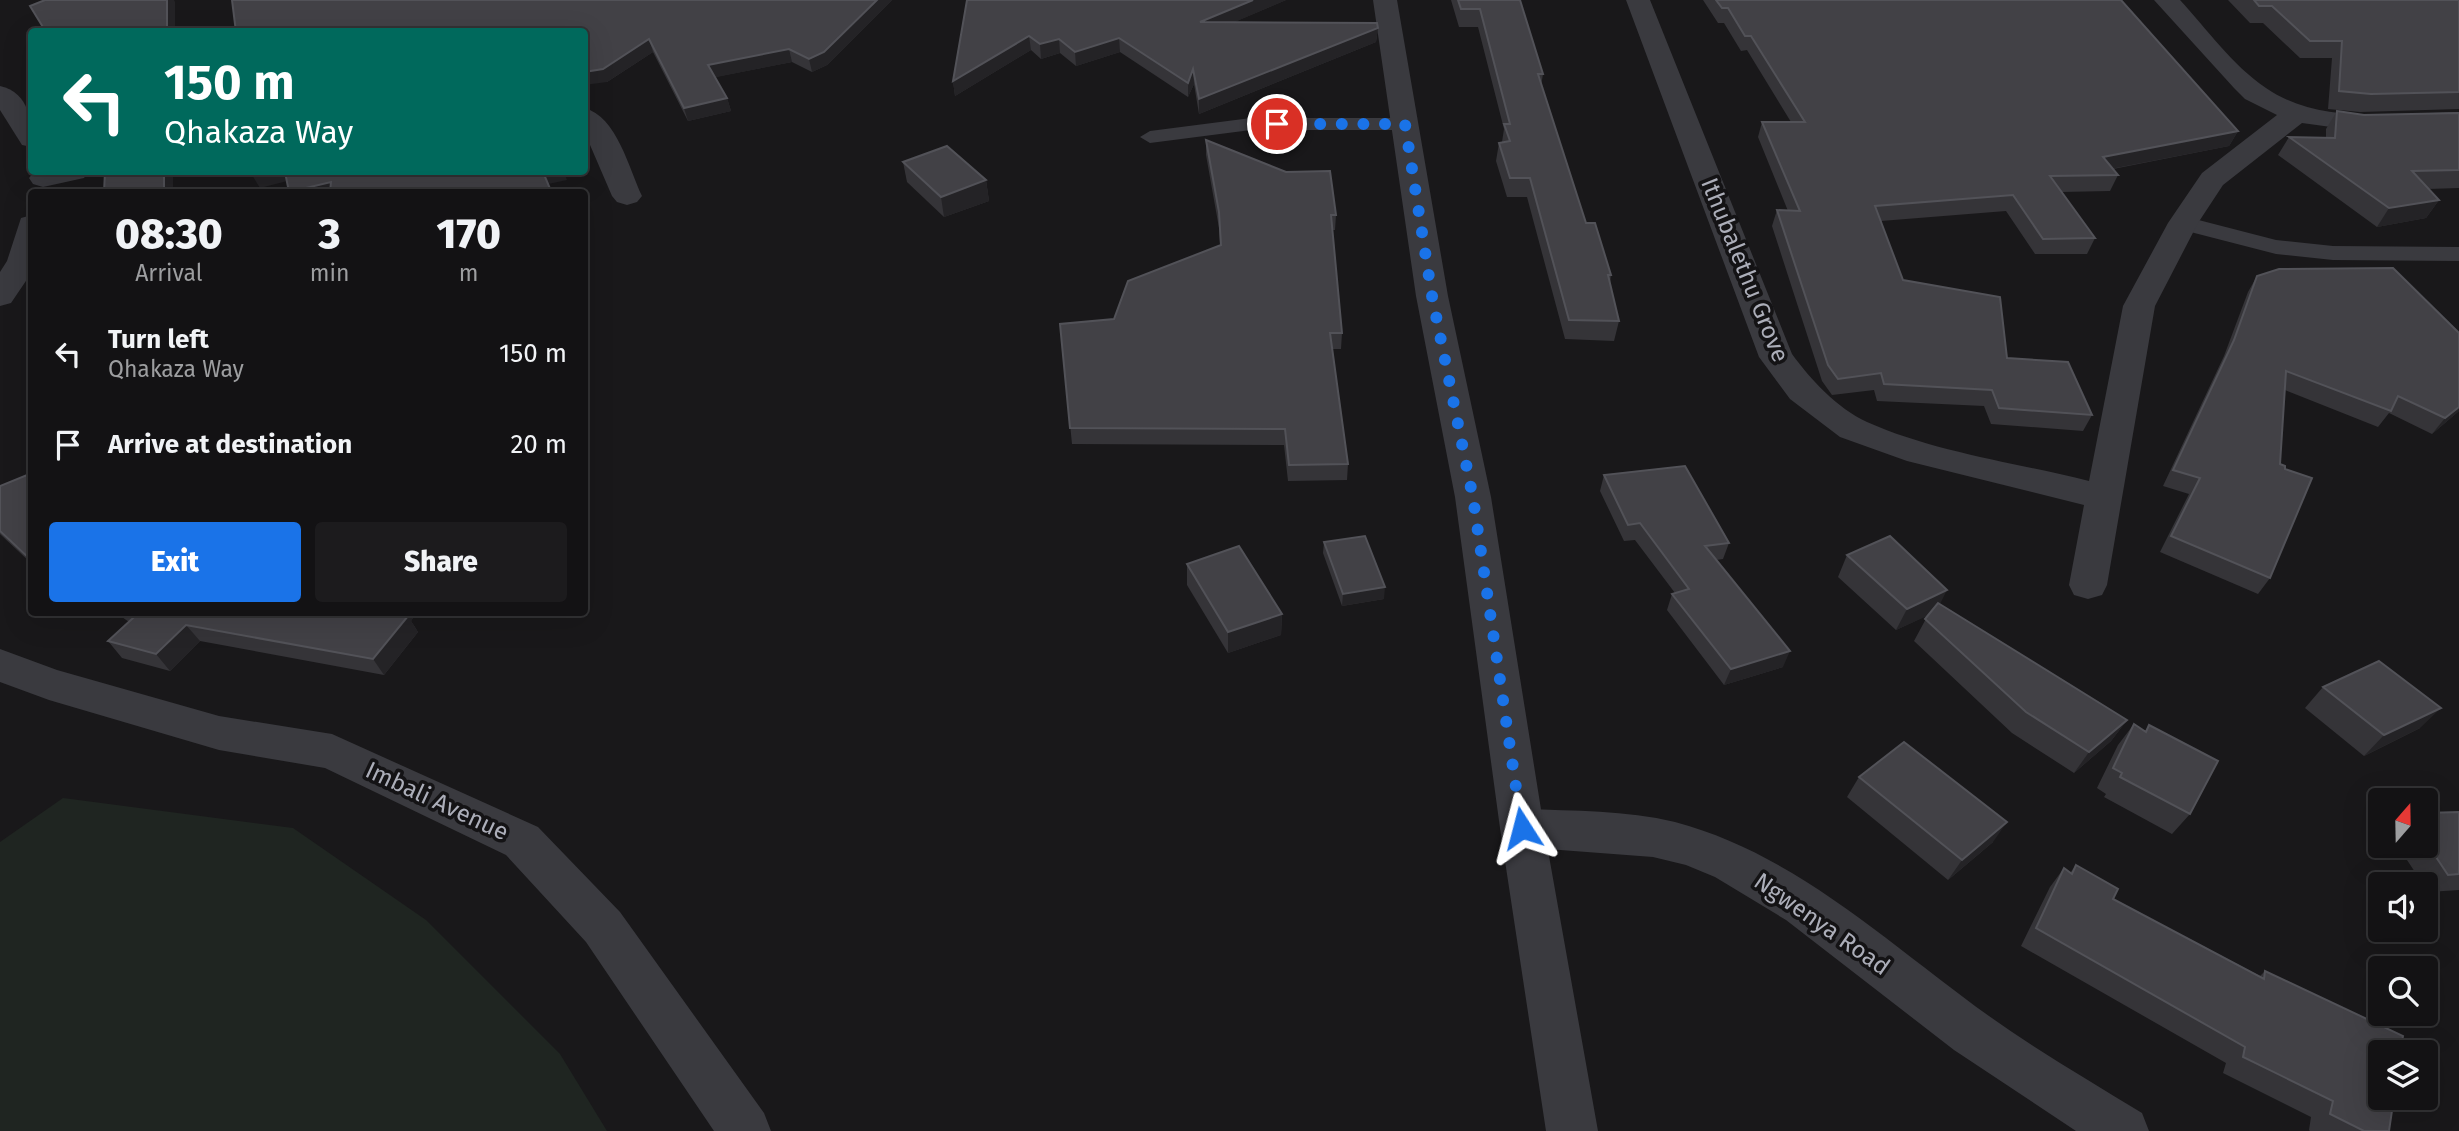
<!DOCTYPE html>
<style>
:root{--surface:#131214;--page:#1c1b1d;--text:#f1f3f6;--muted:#9d9ea0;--line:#323234;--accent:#1a73e8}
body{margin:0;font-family:"Fira Sans",sans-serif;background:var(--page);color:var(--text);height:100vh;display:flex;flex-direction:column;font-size:26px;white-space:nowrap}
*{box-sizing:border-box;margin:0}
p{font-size:23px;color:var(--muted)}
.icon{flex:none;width:38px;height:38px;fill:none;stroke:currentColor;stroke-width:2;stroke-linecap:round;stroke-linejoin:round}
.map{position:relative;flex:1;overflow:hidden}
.side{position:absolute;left:28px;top:189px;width:560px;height:427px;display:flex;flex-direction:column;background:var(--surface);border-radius:7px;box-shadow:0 7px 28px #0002,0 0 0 2px var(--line)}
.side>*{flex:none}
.hud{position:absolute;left:28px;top:28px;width:560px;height:147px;border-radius:7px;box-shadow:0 7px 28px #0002,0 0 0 2px var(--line);background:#00695c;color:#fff;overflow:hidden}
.needle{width:46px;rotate:20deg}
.buttons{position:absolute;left:2368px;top:788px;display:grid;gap:14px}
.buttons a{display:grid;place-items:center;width:70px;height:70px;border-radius:7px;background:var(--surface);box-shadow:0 7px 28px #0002,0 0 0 2px var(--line);font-size:35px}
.pin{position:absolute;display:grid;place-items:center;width:60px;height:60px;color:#fff;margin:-30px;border:4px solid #fff;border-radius:50%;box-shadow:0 2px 7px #0007}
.me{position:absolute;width:77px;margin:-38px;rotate:351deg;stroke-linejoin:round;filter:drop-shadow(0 0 5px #0008)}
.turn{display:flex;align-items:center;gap:24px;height:147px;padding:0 21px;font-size:32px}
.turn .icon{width:91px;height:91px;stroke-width:2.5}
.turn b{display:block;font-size:49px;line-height:60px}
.eta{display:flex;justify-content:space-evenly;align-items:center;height:119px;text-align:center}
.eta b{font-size:42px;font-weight:800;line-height:49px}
.button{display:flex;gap:14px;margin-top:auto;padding:14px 21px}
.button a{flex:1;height:80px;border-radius:7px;background:var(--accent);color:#fff;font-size:28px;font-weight:800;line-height:80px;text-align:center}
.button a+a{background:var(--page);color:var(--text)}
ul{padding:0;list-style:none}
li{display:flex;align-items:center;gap:21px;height:91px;padding:0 21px}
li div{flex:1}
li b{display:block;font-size:26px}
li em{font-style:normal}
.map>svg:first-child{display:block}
.green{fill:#1f2521}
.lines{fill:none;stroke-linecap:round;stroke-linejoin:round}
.service{fill:#3a3a3f;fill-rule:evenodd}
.minor{fill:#3a3a3f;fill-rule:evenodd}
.tertiary{fill:#3a3a3f;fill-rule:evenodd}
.wall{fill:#353438}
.shaded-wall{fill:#242326}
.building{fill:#424146;stroke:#525258;stroke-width:2}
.route{stroke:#1a73e8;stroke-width:12;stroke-dasharray:0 21.6}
.labels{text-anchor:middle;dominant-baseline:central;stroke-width:7;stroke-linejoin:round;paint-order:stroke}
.street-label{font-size:24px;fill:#acaeb9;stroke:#141315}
</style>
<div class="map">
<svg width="2459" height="1131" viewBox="0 0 2459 1131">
<rect width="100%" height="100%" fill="#19181a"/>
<path class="green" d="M63 798 293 828 426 920 560 1054 607 1131H0V842Z"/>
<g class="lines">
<g class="service">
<path d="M1251 118H1405L1415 124 1405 130H1251L1150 143 1140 137 1150 131Z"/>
<path d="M2183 216 2276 240 2333 246 2459 247V261L2333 260 2276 254 2175 228 2172 223Z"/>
</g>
<g class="minor">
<path d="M1626 0H1650L1792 354C1811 380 1837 408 1867 422 1934 452 2017 463 2089 481L2123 306 2168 223 2202 173 2277 115 2245 99 2234 88 2154 0H2180C2207 29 2232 65 2266 88 2321 126 2396 113 2459 112V128L2353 130 2302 123 2223 185 2198 223 2155 306 2107 585 2102 595 2088 599 2074 595 2069 585 2084 505 1907 461 1840 437 1790 399 1759 357Z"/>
<path d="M0 86C30 93 32 122 32 147L22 145 0 110Z"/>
<path d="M584 108C617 116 629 169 642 196L637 202 627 205 617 202 612 196 584 131Z"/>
<path d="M34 172H88L84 178 43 187 33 184 29 178Z"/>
<path d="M32 215V272L11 303 0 306V272L7 261 21 218Z"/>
<path d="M0 649 57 670 219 716 332 734 538 827 620 912 764 1113 771 1131H714L586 942 506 855 325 768 219 750 49 700 0 682Z"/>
<path d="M1522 809C1573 811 1625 810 1675 822 1796 854 1890 945 1989 1016 2038 1051 2090 1081 2142 1113L2149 1131H2076L1954 1050 1786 920 1715 877 1686 865 1653 857 1522 847 1506 842 1500 828 1506 814Z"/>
</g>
<path class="tertiary" d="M1373 0H1397L1448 296 1491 497 1544 828 1598 1131H1546L1500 828 1455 497 1416 296Z"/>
</g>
<g class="wall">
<path d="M892 0 827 65 812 72 792 62 715 77 727 98 731 111 688 121 653 52 607 82 584 32Z"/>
<path d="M967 0H1286L1234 22 1378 28 1376 42 1199 114 1194 84 1188 97 1120 52 1076 66 1060 53 1041 59 1031 50 955 96 953 81Z"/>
<path d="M1451 0H1520L1543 74 1541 86 1586 223 1611 275 1610 283 1619 321 1614 341 1565 339 1527 197H1507L1496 161 1499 143 1502 142 1504 129 1478 27H1459Z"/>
<path d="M1703 0H2121L2238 131 2229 146 2113 169 2118 175 2110 191 2061 192 2095 238 2087 254H2035L2006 211 1881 221 1903 280 2007 358 2092 415 2083 431 1991 424 1984 406 1877 401 1874 390 1832 395 1822 381 1772 226 1777 210 1788 211 1758 137 1762 122H1791L1747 50 1741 51 1724 23H1718Z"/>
<path d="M2228 0H2459V109L2360 112 2328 109 2332 58H2300L2263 23H2250Z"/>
<path d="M2337 111 2364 115 2459 113V188L2428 189 2439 200 2426 218 2377 227 2278 155 2289 137 2326 138V129Z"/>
<path d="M1206 140 1336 215 1335 230H1332L1342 333 1341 349H1332L1348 464 1347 480 1288 481 1284 445 1072 444 1060 324 1114 319 1220 245 1219 228 1206 155Z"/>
<path d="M903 162 986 180 989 201 944 217 907 182Z"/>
<path d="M2257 276 2459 411 2432 434 2389 413 2378 427 2285 390 2270 578 2258 594 2160 552 2189 494 2163 486 2224 356 2248 292Z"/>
<path d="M32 473V564L0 534V486Z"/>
<path d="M1604 475 1729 543 1723 559 1716 560 1783 667 1724 685 1667 610 1672 594 1675 593 1635 540 1624 541 1600 491Z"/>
<path d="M1324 542 1384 599 1342 606 1323 553Z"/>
<path d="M1847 555 1940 604 2127 720 2111 741 2074 773 2012 733 1914 641 1928 615 1896 630 1838 577Z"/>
<path d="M1187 564 1282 614 1281 635 1228 653 1187 585Z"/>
<path d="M115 612H417L411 621 418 632 384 675 200 641 170 671 122 658 108 641 129 622Z"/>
<path d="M2323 687 2420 728 2364 756 2305 708Z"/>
<path d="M2134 724 2145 731 2149 725 2190 814 2172 834 2104 797 2106 794 2097 788 2118 745Z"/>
<path d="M1859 777 1993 842 1948 880 1847 797Z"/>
<path d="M2459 812V890L2429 892 2426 887V884H2423L2397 845H2426V813Z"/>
<path d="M2076 865 2113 899 2260 976 2265 971 2389 1131H2310L2309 1130 2311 1117 2223 1073 2226 1063 2021 946 2050 887 2064 868 2070 873Z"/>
</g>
<g class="shaded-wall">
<path d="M167 0H174L175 2V32H167Z"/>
<path d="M877 0H892L827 65 812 72 809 59Z"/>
<path d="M1253 0H1286L1200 37V22Z"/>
<path d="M1378 28 1376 42 1199 114V99Z"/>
<path d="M1029 36 1031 50 955 96 953 81Z"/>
<path d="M1119 38 1120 52 1076 66 1075 52Z"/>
<path d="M649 39 653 52 607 82 584 85V72Z"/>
<path d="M1059 39 1060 53 1041 59 1040 44Z"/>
<path d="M789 49 792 62 712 78 708 65Z"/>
<path d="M1193 69 1194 84 1188 97V83Z"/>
<path d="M727 98 731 111 688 121 684 108Z"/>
<path d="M2238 131 2229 146 2095 172 2103 157Z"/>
<rect x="164" y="172" width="9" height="20"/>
<path d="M266 172H287L291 180 260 188 252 175Z"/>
<path d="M543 172H566H564L567 180 548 184Z"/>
<path d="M986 180 989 201 944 217 941 197Z"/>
<path d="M331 182 336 192H289Z"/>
<path d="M2439 200 2426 218 2377 227 2389 208Z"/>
<path d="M2459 407V411L2432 434 2445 418Z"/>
<path d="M1385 587 1384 599 1342 606 1343 594Z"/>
<path d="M1947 590 1936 612 1896 630 1907 609Z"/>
<path d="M395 612H417L411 621 418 632 384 675 373 659Z"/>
<path d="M1282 614 1281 635 1228 653V632Z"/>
<path d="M186 625 200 641 170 671 156 654Z"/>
<path d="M1790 651 1783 667 1724 685 1731 669Z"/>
<path d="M2441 708 2420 728 2364 756 2384 735Z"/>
<path d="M2127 720 2111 741 2074 773 2089 752Z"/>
<path d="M2007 822 1993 842 1948 880 1962 860Z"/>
</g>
<g class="building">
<path d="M45 0H167V32H46L30 6Z"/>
<path d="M232 0H877L824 52 809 59 789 49 708 65 727 98 684 108 649 39 603 69 584 72V32H236Z"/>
<path d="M967 0H1253L1200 22 1377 23 1378 28 1199 99 1193 69 1188 83 1119 38 1075 52 1059 39 1040 44 1029 36 953 81Z"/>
<path d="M1458 0H1520L1543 74H1538L1586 223H1595L1611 275H1608L1619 321 1569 320 1530 178H1510L1499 143 1510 141 1504 124H1510L1480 9H1461Z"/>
<path d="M1716 0H2121L2238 131 2103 157 2118 175 2050 176 2095 238 2043 239 2013 195 1875 206 1903 280 2000 297 2007 358 2068 362 2092 415 1999 408 1992 390 1884 384 1881 373 1838 379 1828 365 1777 210 1800 211 1762 122H1805L1751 36H1745L1728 8H1722Z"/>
<path d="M2254 0H2459V92L2371 94 2339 91 2342 41H2310L2272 6H2259Z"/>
<path d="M2337 111 2364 115 2459 113V170L2412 171 2439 200 2389 208 2289 137 2335 138Z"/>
<path d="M1206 140 1286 172 1330 171 1336 215H1331L1342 333H1330L1348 464 1289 465 1285 429 1070 428 1060 324 1114 319 1128 281 1221 245 1219 212Z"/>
<path d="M947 146 986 180 941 197 903 162Z"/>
<path d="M105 172H164V192H104Z"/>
<path d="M252 172H266L252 175Z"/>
<path d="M285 172H543L551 191 545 192H330L331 182 289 192Z"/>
<path d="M2393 268 2459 333V407L2445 418 2398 396 2391 411 2286 371 2280 464 2285 466V469L2312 478 2270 578 2171 536 2200 478 2173 470 2234 340 2257 276 2279 269Z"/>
<path d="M1685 466 1729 543 1705 546 1790 651 1731 669 1672 594 1689 589 1640 523 1628 525 1604 475Z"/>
<path d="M32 473V561L0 531V486Z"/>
<path d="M1365 536 1385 587 1343 594 1324 542Z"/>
<path d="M1890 536 1947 590 1907 609 1847 555Z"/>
<path d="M1239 546 1282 614 1228 632 1187 564Z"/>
<path d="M1938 603 2127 720 2089 752 2026 712 1925 619Z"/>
<path d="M125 612H395V613L408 616 373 659 186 625 156 654 108 641 133 618Z"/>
<path d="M2379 661 2441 708 2384 735 2323 687Z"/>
<path d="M2134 724 2146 732 2149 725 2218 761 2190 814 2120 777 2122 773 2113 768Z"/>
<path d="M1904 742 2007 822 1962 860 1859 777Z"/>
<path d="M2459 812V874L2448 875 2426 842V813Z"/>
<path d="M2076 865 2118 889 2113 899 2264 979 2265 971 2403 1036 2400 1052H2380V1097H2394L2389 1131H2364L2330 1114 2333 1101 2243 1057 2245 1047 2036 928 2064 868 2072 874Z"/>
</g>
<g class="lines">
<path class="route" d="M1277 124H1405L1432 296 1473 498 1522 828"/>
</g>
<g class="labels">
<g class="street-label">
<text transform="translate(1745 270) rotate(68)">Ithubalethu Grove</text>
<text transform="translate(437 801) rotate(25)">Imbali Avenue</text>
<text transform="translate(1822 924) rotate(35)">Ngwenya Road</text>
</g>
</g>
</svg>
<div class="buttons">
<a><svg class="needle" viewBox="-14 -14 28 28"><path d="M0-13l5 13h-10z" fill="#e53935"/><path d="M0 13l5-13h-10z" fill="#9d9ea0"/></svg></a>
<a><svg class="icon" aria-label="sound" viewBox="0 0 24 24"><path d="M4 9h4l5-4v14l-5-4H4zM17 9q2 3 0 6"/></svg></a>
<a><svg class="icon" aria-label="search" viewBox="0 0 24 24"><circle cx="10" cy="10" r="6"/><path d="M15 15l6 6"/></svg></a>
<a><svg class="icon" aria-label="layers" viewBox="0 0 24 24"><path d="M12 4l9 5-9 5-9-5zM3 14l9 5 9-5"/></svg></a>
</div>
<div class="pin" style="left:1277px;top:124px;background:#d93025"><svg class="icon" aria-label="arrive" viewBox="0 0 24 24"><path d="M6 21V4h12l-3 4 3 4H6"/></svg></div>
<svg class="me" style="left:1522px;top:828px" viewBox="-20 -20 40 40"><path d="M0-17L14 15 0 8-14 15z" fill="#1a73e8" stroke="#fff" stroke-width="4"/></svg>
<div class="hud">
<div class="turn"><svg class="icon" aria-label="left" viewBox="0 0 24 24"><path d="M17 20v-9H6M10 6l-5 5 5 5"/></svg><div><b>150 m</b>Qhakaza Way</div></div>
</div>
<section class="side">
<div class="eta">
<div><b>08:30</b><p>Arrival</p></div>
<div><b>3</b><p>min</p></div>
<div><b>170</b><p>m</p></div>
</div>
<ul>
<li><svg class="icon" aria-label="left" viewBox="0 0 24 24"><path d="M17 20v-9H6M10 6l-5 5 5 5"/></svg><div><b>Turn left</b><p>Qhakaza Way</p></div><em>150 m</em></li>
<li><svg class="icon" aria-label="arrive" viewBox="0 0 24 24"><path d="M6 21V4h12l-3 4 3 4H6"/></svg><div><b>Arrive at destination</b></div><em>20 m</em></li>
</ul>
<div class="button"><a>Exit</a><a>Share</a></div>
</section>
</div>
